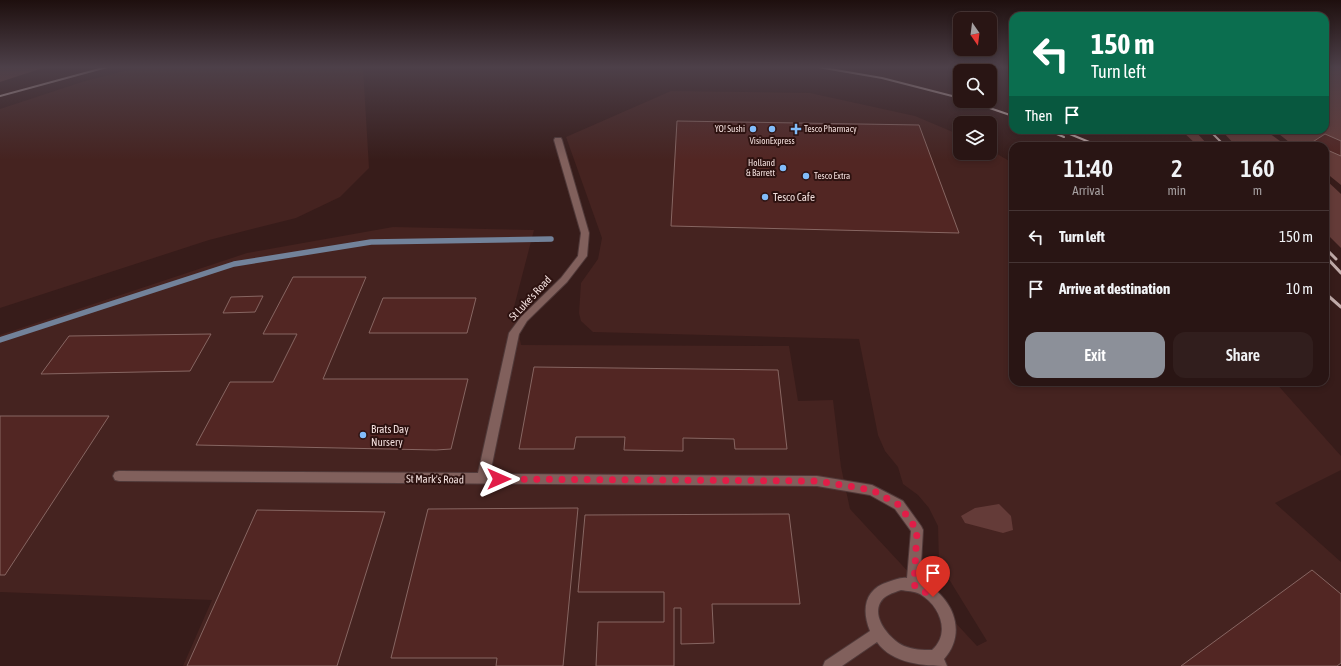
<!DOCTYPE html>
<style>
:root{--surface:#291514;--page:#311e1d;--text:#f1f3f6;--muted:#a59fa0;--line:#453434;--accent:#8c9099}
body{margin:0;font-family:"Asap Condensed",sans-serif;background:var(--page);color:var(--text);height:100vh;display:flex;flex-direction:column;font-size:15px;white-space:nowrap}
*{box-sizing:border-box;margin:0}
p{font-size:13px;color:var(--muted)}
.icon{flex:none;width:22px;height:22px;fill:none;stroke:currentColor;stroke-width:2;stroke-linecap:round;stroke-linejoin:round}
.map{position:relative;flex:1;overflow:hidden}
.sheet{position:absolute;left:1009px;top:142px;width:320px;height:244px;display:flex;flex-direction:column;background:var(--surface);border-radius:12px;box-shadow:0 2px 6px #0003,0 0 0 1px var(--line)}
.sheet>*{flex:none}
.top-card{position:absolute;left:1009px;top:12px;width:320px;height:122px;border-radius:12px;box-shadow:0 2px 6px #0003,0 0 0 1px var(--line);background:#0b6e4f;color:#fff;overflow:hidden}
.needle{width:26px;rotate:166deg}
.buttons{position:absolute;left:953px;top:12px;display:grid;gap:8px}
.buttons a{display:grid;place-items:center;width:44px;height:44px;border-radius:8px;background:var(--surface);box-shadow:0 2px 6px #0003,0 0 0 1px var(--line);font-size:20px}
.pin{position:absolute;display:grid;place-items:center;width:34px;height:34px;color:#fff;margin:-41px -17px;border-radius:50% 50% 50% 0;rotate:-45deg;box-shadow:0 0 4px #0007}
.pin .icon{rotate:45deg}
.me{position:absolute;width:44px;margin:-22px;rotate:90deg;stroke-linejoin:round;filter:drop-shadow(0 0 3px #0008)}
.turn{display:flex;align-items:center;gap:14px;height:84px;padding:0 16px;font-size:18px}
.turn .icon{width:52px;height:52px;stroke-width:2.5}
.turn b{display:block;font-size:28px;line-height:34px}
.then{display:flex;align-items:center;height:38px;padding:0 16px;background:#0003;gap:8px;font-size:15px}
.eta{display:flex;justify-content:space-evenly;align-items:center;height:68px;text-align:center}
.eta b{font-size:24px;font-weight:600;line-height:28px}
.button{display:flex;gap:8px;margin-top:auto;padding:8px 16px}
.button a{flex:1;height:46px;border-radius:12px;background:var(--accent);color:#fff;font-size:16px;font-weight:600;line-height:46px;text-align:center}
.button a+a{background:var(--page);color:var(--text)}
ul{padding:0;list-style:none}
li{display:flex;align-items:center;gap:12px;height:52px;padding:0 16px;border-top:1px solid var(--line)}
li div{flex:1}
li b{display:block;font-size:15px}
li em{font-style:normal}
.map>svg:first-child{display:block}
.built{fill:#452320}
.green{fill:#643b38}
.lines{fill:none;stroke-linecap:round;stroke-linejoin:round}
.stream{stroke:#72829a;stroke-width:5.5}
.building{fill:#522623;stroke:#876662}
.minor-casing{stroke:#503939;stroke-width:2}
.minor{fill:#81605c;fill-rule:evenodd}
.rail-far1{stroke:#c1aba9;stroke-width:2}
.rail{stroke:#c1aba9;stroke-width:3}
.route{stroke:#e11d48;stroke-width:7;stroke-dasharray:0 12.6}
.poi-dot{fill:#81bcfa;stroke:#2d1210;stroke-width:1.5}
.labels{text-anchor:middle;dominant-baseline:central;stroke-width:4;stroke-linejoin:round;paint-order:stroke}
.far-poi-label{font-size:9px;fill:#f1dedc;stroke:#2d1210;text-anchor:end}
.poi-label{font-size:11px;fill:#f1dedc;stroke:#2d1210;text-anchor:start}
.street-label{font-size:11px;fill:#f1dedc;stroke:#2d1210}
</style>
<div class="map">
<svg width="1341" height="666" viewBox="0 0 1341 666">
<rect width="100%" height="100%" fill="#371c1a"/>
<g class="built">
<path d="M140 67H363L369 168 340 197 296 218 209 240 0 308V109L85 81Z"/>
<path d="M671 91 810 93 915 116 960 135V153H990V150L1013 163V382H1275L1341 456V470L1275 503 1341 562V666H183L212 600 0 592V335L247 253 393 227 534 230 514 307 521 345 789 346 798 401 833 400 841 467 850 509 977 646 987 641 939 563 938 526 929 508 918 495 903 484 898 467 885 451 878 435 859 339 593 332 581 321 579 313 581 283 598 259 602 238 566 137Z"/>
</g>
<g class="green">
<path d="M0 67H46L0 82Z"/>
<path d="M1325 67H1341V185L1325 172V146H1294L1274 130H1325Z"/>
<path d="M1181 130H1194L1209 146H1198Z"/>
<path d="M1221 130H1269V133L1287 146H1236Z"/>
<path d="M1325 179 1341 194V248L1325 232Z"/>
<path d="M999 504 1011 516 1013 530 1003 533 965 523 961 516 975 508Z"/>
</g>
<g class="lines">
<path class="stream" d="M0 340 234 264 371 242 551 239"/>
</g>
<g class="building">
<path d="M677 121 919 125 959 233 671 226Z"/>
<path d="M1325 134 1341 141V156L1325 149V146H1318L1311 143Z"/>
<path d="M293 277H366L323 379H468L451 449 436 450 196 445 230 382H273L297 334H263Z"/>
<path d="M263 296 255 312 223 313 231 297Z"/>
<path d="M383 298H476L467 333H369Z"/>
<path d="M211 334 190 371 41 374 69 336Z"/>
<path d="M534 367 778 370 787 449H735L734 439 683 438V451L624 450 625 437H576L574 449H519Z"/>
<path d="M0 416H109L5 575H0Z"/>
<path d="M578 508 563 666H496L497 658H391L428 509Z"/>
<path d="M257 510 385 512 337 666H187Z"/>
<path d="M789 514 800 604H712L714 643 681 644V608H674V666H596L598 622H664V592H578L585 515Z"/>
<path d="M1312 570 1341 594V663L1337 666H1181Z"/>
</g>
<g class="lines">
<defs>
<path id="minor" d="M555 138H561L562 140 589 233 587 256 567 282 527 321 519 334 490 474 817 476 872 485 903 501 921 526 923 530 920 581C951 594 969 631 944 659L947 666C925 666 892 664 877 642L842 666H823L825 661 870 631C861 609 865 589 888 582 895 580 900 577 907 578L911 531 895 509 870 495 817 486 119 481 115 480 113 476 115 472 119 471 478 473 509 333 521 317 561 278 578 256 581 233 554 140ZM901 590C907 591 914 591 920 594 940 606 951 633 932 650 922 650 914 650 904 646 891 640 872 619 880 603 884 595 893 593 901 590Z"/>
</defs>
<use href="#minor" class="minor-casing"/>
<use href="#minor" class="minor"/>
<g class="rail-far1">
<path d="M818 67 882 78 960 98"/>
<path d="M0 96 107 67"/>
<path d="M969 101 1013 116"/>
<path d="M1047 130 1064 137"/>
<path d="M1060 130 1099 146"/>
<path d="M1209 130 1225 146"/>
</g>
<g class="rail">
<path d="M1325 248 1336 259"/>
<path d="M1325 256 1341 273"/>
<path d="M1325 293 1341 307"/>
</g>
</g>
<linearGradient id="sky" x2="0" y2="1"><stop stop-color="#1e0f0e"/><stop offset="0.42" stop-color="#4d4049"/><stop offset="1" stop-color="#4d4049" stop-opacity="0"/></linearGradient>
<rect width="1341" height="160" fill="url(#sky)"/>
<g class="lines">
<path class="route" d="M499 479 817 481 872 490 899 505 917 530 914 585 933 597"/>
</g>
<g class="poi-dot">
<circle cx="753" cy="129" r="4"/>
<circle cx="772" cy="129" r="4"/>
<path d="M794 123h4v4h4v4h-4v4h-4v-4h-4v-4h4z"/>
<circle cx="783" cy="168" r="4"/>
<circle cx="806" cy="176" r="4"/>
<circle cx="765" cy="197" r="4"/>
<circle cx="363" cy="435" r="4"/>
</g>
<g class="labels">
<g class="far-poi-label">
<text x="745" y="129">YO! Sushi</text>
<text x="804" y="129" text-anchor="start">Tesco Pharmacy</text>
<text x="772" y="141" text-anchor="middle">VisionExpress</text>
<text x="775" y="163">Holland<tspan x="775" dy="10">&amp; Barrett</tspan></text>
<text x="814" y="176" text-anchor="start">Tesco Extra</text>
</g>
<g class="poi-label">
<text x="773" y="197">Tesco Cafe</text>
<text x="371" y="429">Brats Day<tspan x="371" dy="13">Nursery</tspan></text>
</g>
<g class="street-label">
<text transform="translate(530 298) rotate(-47)">St Luke's Road</text>
<text transform="translate(435 479) rotate(1)">St Mark's Road</text>
</g>
</g>
</svg>
<div class="buttons">
<a><svg class="needle" viewBox="-14 -14 28 28"><path d="M0-13l5 13h-10z" fill="#e53935"/><path d="M0 13l5-13h-10z" fill="#a59fa0"/></svg></a>
<a><svg class="icon" aria-label="search" viewBox="0 0 24 24"><circle cx="10" cy="10" r="6"/><path d="M15 15l6 6"/></svg></a>
<a><svg class="icon" aria-label="layers" viewBox="0 0 24 24"><path d="M12 4l9 5-9 5-9-5zM3 14l9 5 9-5"/></svg></a>
</div>
<div class="pin" style="left:933px;top:597px;background:#d93025"><svg class="icon" aria-label="arrive" viewBox="0 0 24 24"><path d="M6 21V4h12l-3 4 3 4H6"/></svg></div>
<svg class="me" style="left:499px;top:479px" viewBox="-20 -20 40 40"><path d="M0-17L14 15 0 8-14 15z" fill="#e11d48" stroke="#fff" stroke-width="4"/></svg>
<div class="top-card">
<div class="turn"><svg class="icon" aria-label="left" viewBox="0 0 24 24"><path d="M17 20v-9H6M10 6l-5 5 5 5"/></svg><div><b>150 m</b>Turn left</div></div>
<div class="then">Then<svg class="icon" aria-label="arrive" viewBox="0 0 24 24"><path d="M6 21V4h12l-3 4 3 4H6"/></svg></div>
</div>
<section class="sheet">
<div class="eta">
<div><b>11:40</b><p>Arrival</p></div>
<div><b>2</b><p>min</p></div>
<div><b>160</b><p>m</p></div>
</div>
<ul>
<li><svg class="icon" aria-label="left" viewBox="0 0 24 24"><path d="M17 20v-9H6M10 6l-5 5 5 5"/></svg><div><b>Turn left</b></div><em>150 m</em></li>
<li><svg class="icon" aria-label="arrive" viewBox="0 0 24 24"><path d="M6 21V4h12l-3 4 3 4H6"/></svg><div><b>Arrive at destination</b></div><em>10 m</em></li>
</ul>
<div class="button"><a>Exit</a><a>Share</a></div>
</section>
</div>
